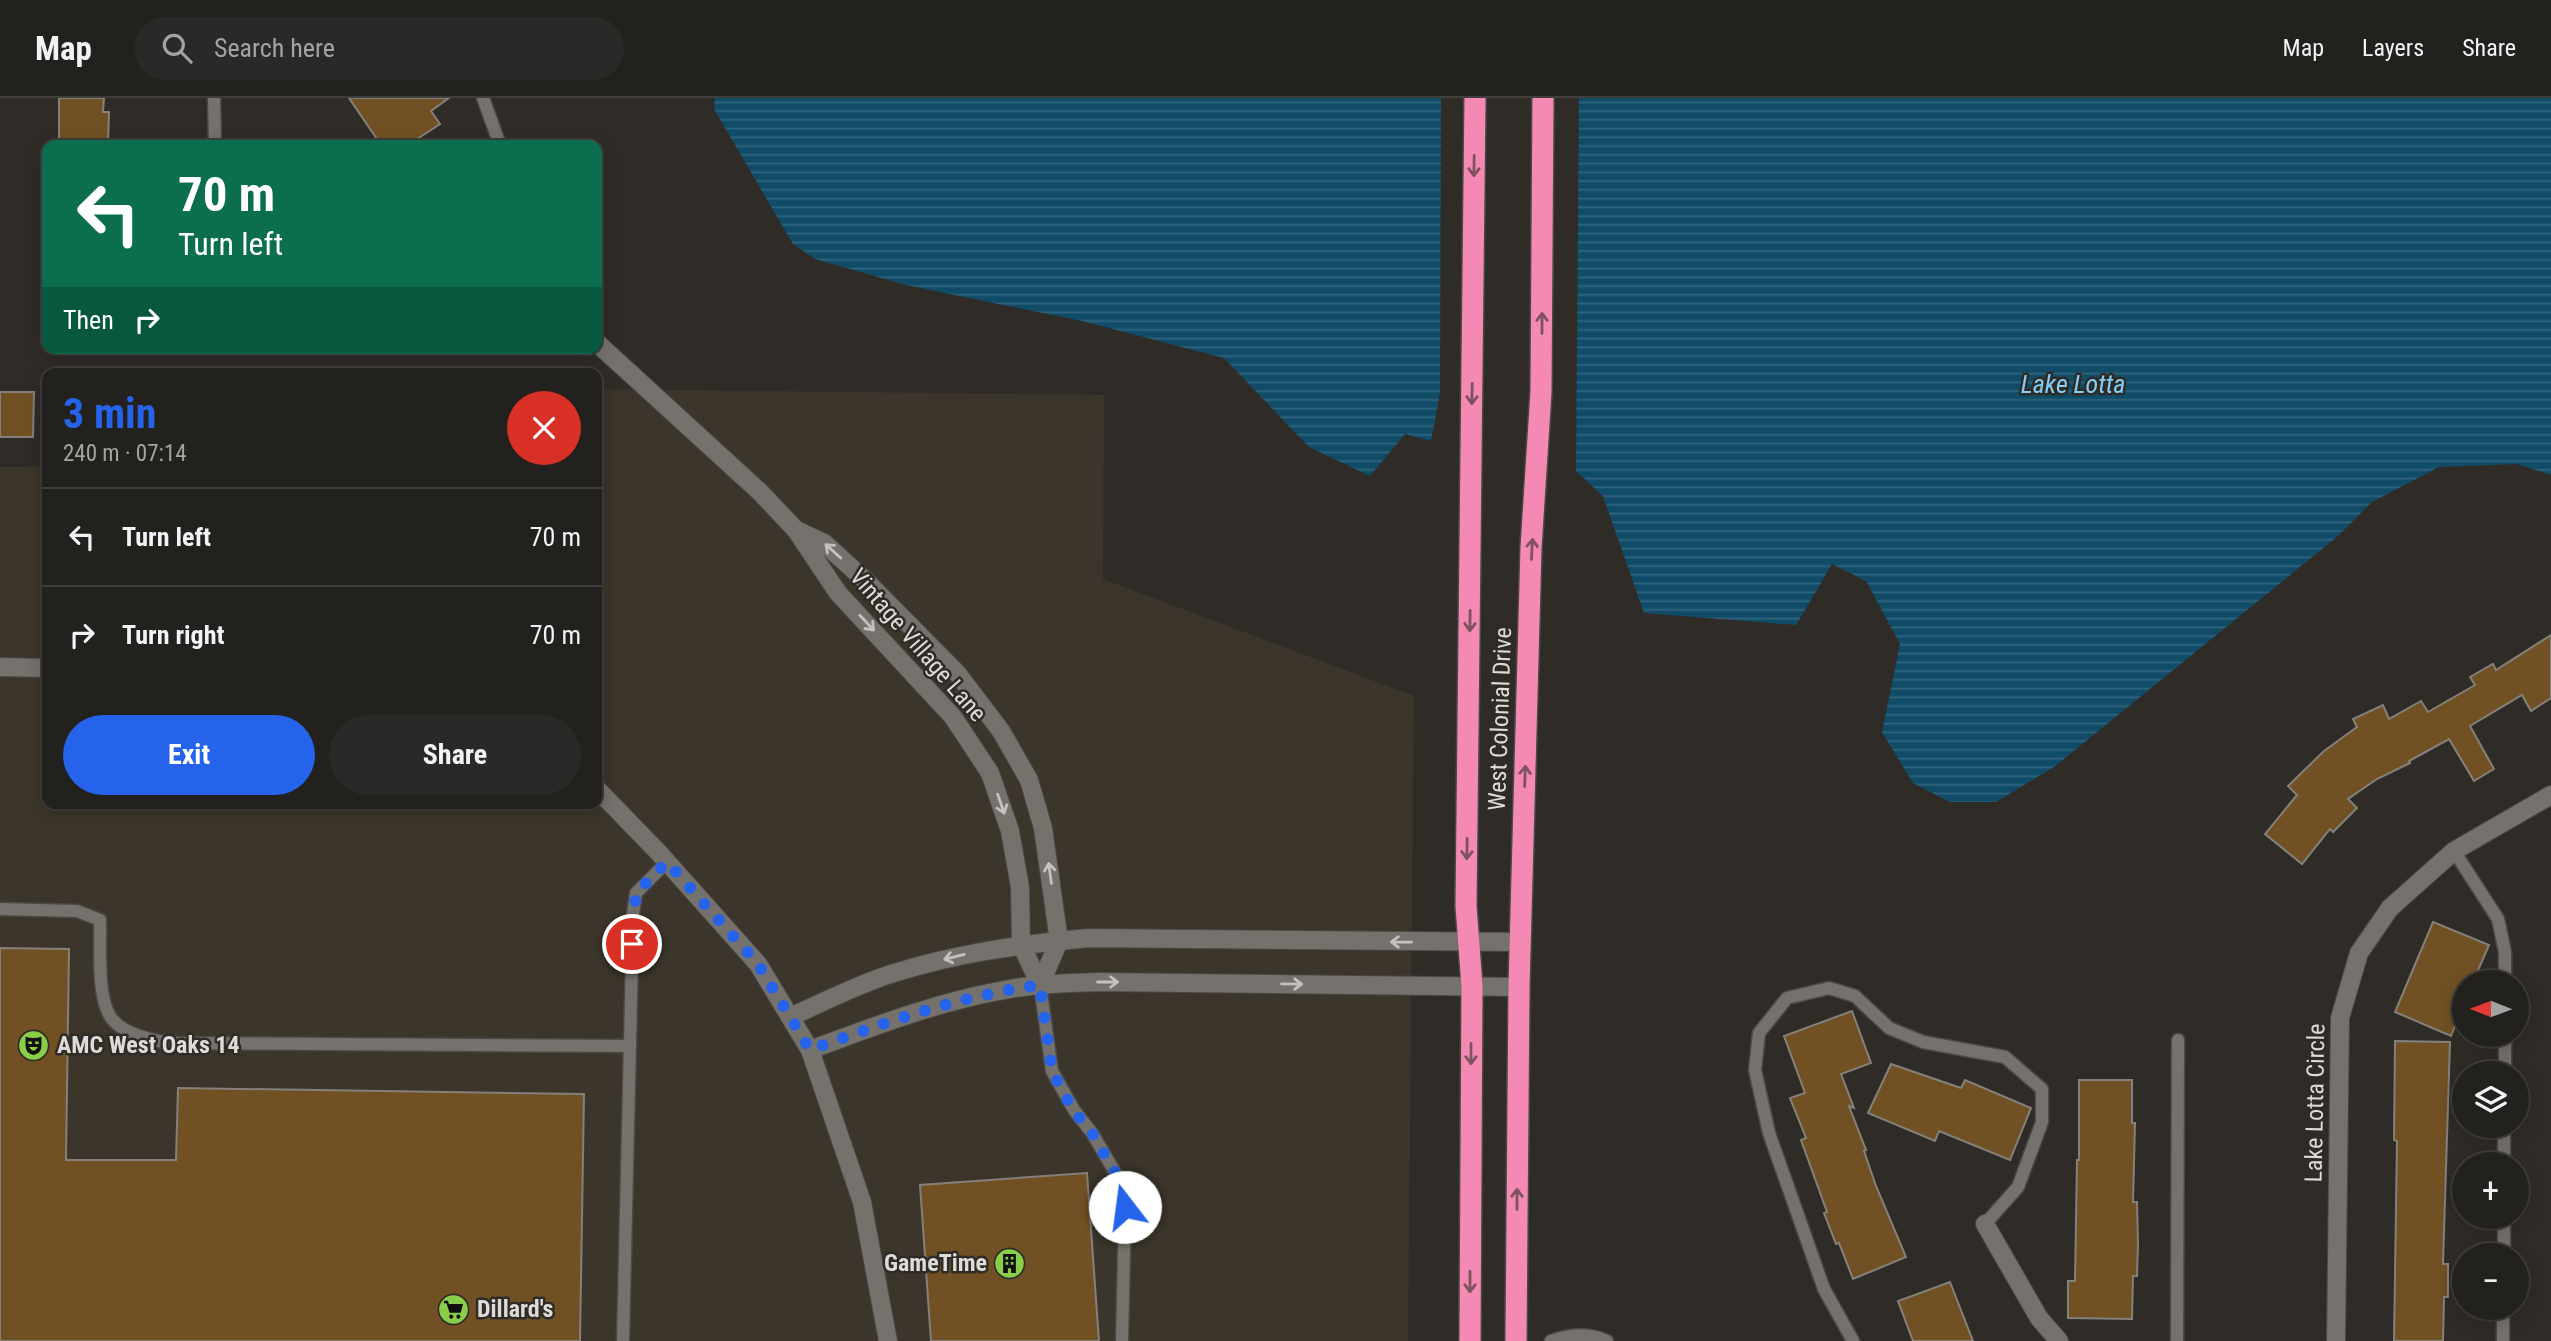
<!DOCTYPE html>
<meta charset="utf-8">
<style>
:root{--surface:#23211e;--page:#2b2927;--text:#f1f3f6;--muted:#a3a3a4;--line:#403e3c;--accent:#2563eb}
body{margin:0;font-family:"Roboto Condensed",sans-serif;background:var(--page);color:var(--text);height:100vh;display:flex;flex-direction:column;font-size:26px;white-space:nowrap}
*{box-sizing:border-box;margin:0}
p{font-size:23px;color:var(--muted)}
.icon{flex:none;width:38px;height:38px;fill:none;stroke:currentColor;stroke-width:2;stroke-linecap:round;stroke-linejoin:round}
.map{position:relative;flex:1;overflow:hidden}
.drawer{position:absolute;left:42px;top:270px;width:560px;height:441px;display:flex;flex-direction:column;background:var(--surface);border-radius:14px;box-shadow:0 4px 18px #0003,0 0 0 2px var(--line)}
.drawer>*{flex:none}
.top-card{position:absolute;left:42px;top:42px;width:560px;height:214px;border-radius:14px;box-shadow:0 4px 18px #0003,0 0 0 2px var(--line);background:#0b6e4f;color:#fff;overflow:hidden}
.needle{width:46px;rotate:271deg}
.controls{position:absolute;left:2452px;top:872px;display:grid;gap:14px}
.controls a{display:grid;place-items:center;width:77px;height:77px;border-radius:50%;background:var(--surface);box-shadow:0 4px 18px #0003,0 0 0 2px var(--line);font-size:35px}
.pin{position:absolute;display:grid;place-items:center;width:60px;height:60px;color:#fff;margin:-30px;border:4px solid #fff;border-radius:50%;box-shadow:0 2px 7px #0007}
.me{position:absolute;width:77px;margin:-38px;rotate:345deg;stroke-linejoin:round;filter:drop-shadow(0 0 5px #0008)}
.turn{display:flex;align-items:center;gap:24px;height:147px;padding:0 21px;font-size:32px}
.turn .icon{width:91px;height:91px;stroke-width:2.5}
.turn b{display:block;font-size:49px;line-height:60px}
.then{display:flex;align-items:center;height:66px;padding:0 21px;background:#0003;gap:14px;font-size:26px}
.round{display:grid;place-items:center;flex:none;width:74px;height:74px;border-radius:37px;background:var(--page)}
.head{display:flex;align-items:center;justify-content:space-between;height:119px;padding:0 21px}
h1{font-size:42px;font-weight:700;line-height:52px;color:var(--accent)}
.action{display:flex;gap:14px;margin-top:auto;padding:14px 21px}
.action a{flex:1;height:80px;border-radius:42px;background:var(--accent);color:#fff;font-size:28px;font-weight:700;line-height:80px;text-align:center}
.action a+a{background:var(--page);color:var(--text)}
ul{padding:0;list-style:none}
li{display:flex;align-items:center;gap:21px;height:98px;padding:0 21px;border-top:2px solid var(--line)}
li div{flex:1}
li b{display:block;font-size:26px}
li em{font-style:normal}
header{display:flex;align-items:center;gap:42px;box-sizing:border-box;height:98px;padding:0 35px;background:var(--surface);border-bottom:2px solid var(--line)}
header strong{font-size:33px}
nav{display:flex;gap:38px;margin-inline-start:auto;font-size:24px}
.search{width:490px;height:63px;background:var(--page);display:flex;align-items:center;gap:18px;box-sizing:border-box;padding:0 24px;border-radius:38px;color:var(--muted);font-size:26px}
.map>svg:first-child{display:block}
.built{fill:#3b352b}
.water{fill:url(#water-rules)}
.building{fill:#715124;stroke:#84807c;stroke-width:2}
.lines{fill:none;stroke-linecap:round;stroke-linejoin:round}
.lane-casing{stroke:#4b4945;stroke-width:15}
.street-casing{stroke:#4b4945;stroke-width:20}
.highway-casing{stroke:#4b4945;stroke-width:24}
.lane{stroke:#75726d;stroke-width:12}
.street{stroke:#75726d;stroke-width:18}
.highway{stroke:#f48ab4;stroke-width:21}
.oneway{stroke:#7e5260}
.oneway2{stroke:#c4c2be}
.route{stroke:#2563eb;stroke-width:12;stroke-dasharray:0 21.6}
.labels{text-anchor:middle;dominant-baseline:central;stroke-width:5;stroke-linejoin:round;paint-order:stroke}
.street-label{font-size:24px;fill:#dedcd9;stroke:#2f2c28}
.poi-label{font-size:24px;font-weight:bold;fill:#dedcd9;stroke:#2f2c28;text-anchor:start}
.water-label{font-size:26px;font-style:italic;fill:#85cef7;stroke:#2f2c28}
</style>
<header>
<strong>Map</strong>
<div class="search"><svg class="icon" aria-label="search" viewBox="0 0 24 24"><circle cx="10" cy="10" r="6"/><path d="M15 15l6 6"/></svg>Search here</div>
<nav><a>Map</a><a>Layers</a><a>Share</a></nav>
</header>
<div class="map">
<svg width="2551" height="1243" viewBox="0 0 2551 1243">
<defs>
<pattern id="water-rules" width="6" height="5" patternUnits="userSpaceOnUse" patternTransform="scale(1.75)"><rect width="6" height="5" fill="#104c68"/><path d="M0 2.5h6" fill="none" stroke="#32657d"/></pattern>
</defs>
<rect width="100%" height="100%" fill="#2f2c28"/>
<path class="built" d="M597 291 1104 297 1103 481 1414 598 1408 1243H0V369H47V705H597Z"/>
<g class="water">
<path d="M715 0H1441L1440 295 1431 343 1405 336 1370 378 1309 349 1224 260 1082 223 906 187 815 161 793 146 714 11Z"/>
<path d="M1579 0H2551V377L2517 366 2439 369 2372 404 2338 438 2054 669 1996 704H1950L1913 685 1882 634 1900 546 1866 483 1832 466 1796 527 1644 515 1603 398 1576 373Z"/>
</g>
<g class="building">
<path d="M59 0H104L103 14H109L108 47H59Z"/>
<path d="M349 0H449L431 13 440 26 408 47H381Z"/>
<path d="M0 294H34L33 339H0Z"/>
<path d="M2551 537V600L2531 613 2522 597 2470 628 2494 671 2474 683 2449 641 2409 663 2410 665 2377 681 2348 701 2357 710 2333 734 2330 731 2302 766 2265 736 2297 697 2288 688 2324 653 2357 629 2353 621 2383 607 2389 621 2421 603 2428 614 2475 587 2470 579 2493 566 2496 572Z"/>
<path d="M2433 824 2489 847 2473 884H2464V906L2451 938 2395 914Z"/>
<path d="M0 850 69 851 66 1062H176L178 990 584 996 580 1243H0Z"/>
<path d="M1852 913 1871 965 1841 976 1854 1010 1849 1008 1866 1052 1864 1053 1876 1088 1906 1159 1853 1181 1839 1145 1836 1146 1824 1115 1827 1114 1801 1042 1806 1040 1790 1000 1805 995 1784 938Z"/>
<path d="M2395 943 2450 944 2443 1166H2448V1199H2444L2443 1243H2394L2397 1043 2394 1042Z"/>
<path d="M1891 966 1961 990 1965 982 2031 1010 2010 1062 1939 1033 1935 1043 1868 1015Z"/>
<path d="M2079 982H2132V1025H2135L2133 1104H2137L2138 1145 2137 1178H2133L2132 1221 2068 1220V1183H2075L2077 1062H2079Z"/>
<path d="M1087 1075 1099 1243H931L920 1087Z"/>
<path d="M1950 1184 1973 1243H1913L1898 1203Z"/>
</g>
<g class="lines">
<defs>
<g id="lane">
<path d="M214 0 215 47"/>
<path d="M483 0 500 47"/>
<path d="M2454 753 2498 821 2505 854V884"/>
<path d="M0 811 77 813 100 822C101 848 96 900 112 921 125 937 150 941 168 945L630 948"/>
<path d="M1040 887 1052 973 1074 1012 1092 1035 1122 1086 1125 1109 1122 1243"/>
<path d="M2505 975V936"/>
<path d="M2504 1066V1027"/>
<path d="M2504 1157V1118"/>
<path d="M623 1243 633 816 636 795 667 764"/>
<path d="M1551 1243C1570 1236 1588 1234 1607 1243"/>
<path d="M1853 1243 1824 1191 1769 1035 1755 972 1759 935 1787 900 1829 890 1855 898 1889 930 1923 944 2005 959 2042 991V1024L2018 1089 1985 1126"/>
<path d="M2177 1243 2178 942"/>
<path d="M2503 1243V1209"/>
</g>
<g id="street">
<path d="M597 245 759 393 796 432 838 495 953 619 990 675 1010 733 1020 789 1021 846 1040 887"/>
<path d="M796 432 824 445 867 484 957 575 1001 633 1029 682 1043 730 1059 843 1040 887"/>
<path d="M0 569 47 570"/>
<path d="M597 691 659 755 758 866 810 952 862 1104 888 1243"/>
<path d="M790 919C824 904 858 886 894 875 958 855 1023 846 1089 840L1520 844"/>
<path d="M810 952C872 929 934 905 999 893 1032 886 1066 885 1100 884L1519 889"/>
<path d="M1985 1126 2039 1220 2059 1243"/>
<path d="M2336 1243 2340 920 2359 855 2390 810 2454 753 2551 697"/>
</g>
<g id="highway">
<path d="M1470 1243 1472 888 1466 808 1475 0"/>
<path d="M1516 1243 1519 889 1531 450 1541 294 1543 0"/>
</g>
</defs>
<use href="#lane" class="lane-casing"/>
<use href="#street" class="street-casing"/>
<use href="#highway" class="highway-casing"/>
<use href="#lane" class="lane"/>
<use href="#street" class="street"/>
<use href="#highway" class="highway"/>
</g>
<defs><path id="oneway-shaft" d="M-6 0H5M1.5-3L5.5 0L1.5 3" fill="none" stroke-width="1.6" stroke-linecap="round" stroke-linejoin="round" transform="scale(1.75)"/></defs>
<g class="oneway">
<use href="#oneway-shaft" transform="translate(1474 68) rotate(91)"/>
<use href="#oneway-shaft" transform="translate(1542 225) rotate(-90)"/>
<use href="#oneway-shaft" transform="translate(1472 296) rotate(91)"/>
<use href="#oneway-shaft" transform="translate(1532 451) rotate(-87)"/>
<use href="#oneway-shaft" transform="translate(1470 523) rotate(91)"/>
<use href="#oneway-shaft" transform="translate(1525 678) rotate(-88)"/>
<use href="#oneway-shaft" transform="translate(1467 751) rotate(91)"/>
<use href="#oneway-shaft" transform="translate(1471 956) rotate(90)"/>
<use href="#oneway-shaft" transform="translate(1517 1101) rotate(-90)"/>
<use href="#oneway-shaft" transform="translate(1470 1184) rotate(90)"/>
</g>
<g class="oneway2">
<use href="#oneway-shaft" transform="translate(833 453) rotate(-138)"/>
<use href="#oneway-shaft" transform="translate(867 525) rotate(47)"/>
<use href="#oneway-shaft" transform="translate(1001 706) rotate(71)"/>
<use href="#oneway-shaft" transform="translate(1050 775) rotate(-98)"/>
<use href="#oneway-shaft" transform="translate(1401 844) rotate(-179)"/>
<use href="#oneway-shaft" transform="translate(954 859) rotate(166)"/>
<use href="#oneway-shaft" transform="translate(1108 884)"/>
<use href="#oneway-shaft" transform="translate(1292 886) rotate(1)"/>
</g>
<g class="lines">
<path class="route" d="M632 846 636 795 667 764 758 866 810 952C886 924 960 898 1040 887L1052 973 1073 1012 1092 1035 1122 1086 1125 1109"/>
</g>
<defs>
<symbol id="theatre-disc" viewBox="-11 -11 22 22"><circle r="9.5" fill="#89ce48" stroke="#2f2c28"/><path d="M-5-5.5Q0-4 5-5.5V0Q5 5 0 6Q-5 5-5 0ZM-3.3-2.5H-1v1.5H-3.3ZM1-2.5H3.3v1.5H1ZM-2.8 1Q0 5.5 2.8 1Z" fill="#111"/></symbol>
<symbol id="building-disc" viewBox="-11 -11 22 22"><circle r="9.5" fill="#89ce48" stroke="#2f2c28"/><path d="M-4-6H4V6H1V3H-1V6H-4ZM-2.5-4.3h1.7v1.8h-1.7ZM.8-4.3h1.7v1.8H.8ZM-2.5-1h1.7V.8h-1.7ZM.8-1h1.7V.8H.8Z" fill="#111"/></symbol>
<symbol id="supermarket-disc" viewBox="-11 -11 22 22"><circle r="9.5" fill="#89ce48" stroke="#2f2c28"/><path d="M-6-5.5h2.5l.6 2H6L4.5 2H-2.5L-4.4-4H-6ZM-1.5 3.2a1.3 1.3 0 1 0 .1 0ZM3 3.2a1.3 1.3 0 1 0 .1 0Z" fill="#111"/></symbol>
</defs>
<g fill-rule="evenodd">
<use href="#theatre-disc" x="16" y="930" width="35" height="35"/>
<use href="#building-disc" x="992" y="1148" width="35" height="35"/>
<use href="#supermarket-disc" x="436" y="1194" width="35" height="35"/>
</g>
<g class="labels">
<g class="street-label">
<text transform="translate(918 547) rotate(49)">Vintage Village Lane</text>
<text transform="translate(1500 621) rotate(-88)">West Colonial Drive</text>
<text transform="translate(2315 1005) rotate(-89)">Lake Lotta Circle</text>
</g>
<g class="poi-label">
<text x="57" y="947">AMC West Oaks 14</text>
<text x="987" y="1165" text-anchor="end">GameTime</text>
<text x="477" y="1211">Dillard's</text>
</g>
<g class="water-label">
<text x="2073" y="286">Lake Lotta</text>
</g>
</g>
</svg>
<div class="controls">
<a><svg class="needle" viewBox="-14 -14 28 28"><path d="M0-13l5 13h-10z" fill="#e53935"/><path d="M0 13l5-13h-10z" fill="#a3a3a4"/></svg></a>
<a><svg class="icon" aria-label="layers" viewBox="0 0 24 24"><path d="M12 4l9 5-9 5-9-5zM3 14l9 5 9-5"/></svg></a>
<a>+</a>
<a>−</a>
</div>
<div class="pin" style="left:632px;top:846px;background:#d93025"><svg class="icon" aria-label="arrive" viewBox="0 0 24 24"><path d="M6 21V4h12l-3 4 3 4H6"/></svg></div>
<svg class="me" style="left:1125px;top:1109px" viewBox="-20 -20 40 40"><circle r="19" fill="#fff"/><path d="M0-13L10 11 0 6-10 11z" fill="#2563eb"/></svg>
<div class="top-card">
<div class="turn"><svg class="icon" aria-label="left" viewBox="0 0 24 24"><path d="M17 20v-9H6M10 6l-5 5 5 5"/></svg><div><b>70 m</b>Turn left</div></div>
<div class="then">Then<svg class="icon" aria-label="right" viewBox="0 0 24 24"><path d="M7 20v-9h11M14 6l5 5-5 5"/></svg></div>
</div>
<section class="drawer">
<div class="head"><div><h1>3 min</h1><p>240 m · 07:14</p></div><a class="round" style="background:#d93025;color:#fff"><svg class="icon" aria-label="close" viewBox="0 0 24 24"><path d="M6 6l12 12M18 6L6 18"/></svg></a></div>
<ul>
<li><svg class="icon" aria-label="left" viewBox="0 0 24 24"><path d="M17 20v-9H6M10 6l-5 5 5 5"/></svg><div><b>Turn left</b></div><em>70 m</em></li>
<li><svg class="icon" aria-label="right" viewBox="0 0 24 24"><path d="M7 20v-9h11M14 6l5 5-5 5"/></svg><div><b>Turn right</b></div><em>70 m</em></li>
</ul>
<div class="action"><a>Exit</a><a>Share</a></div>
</section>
</div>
